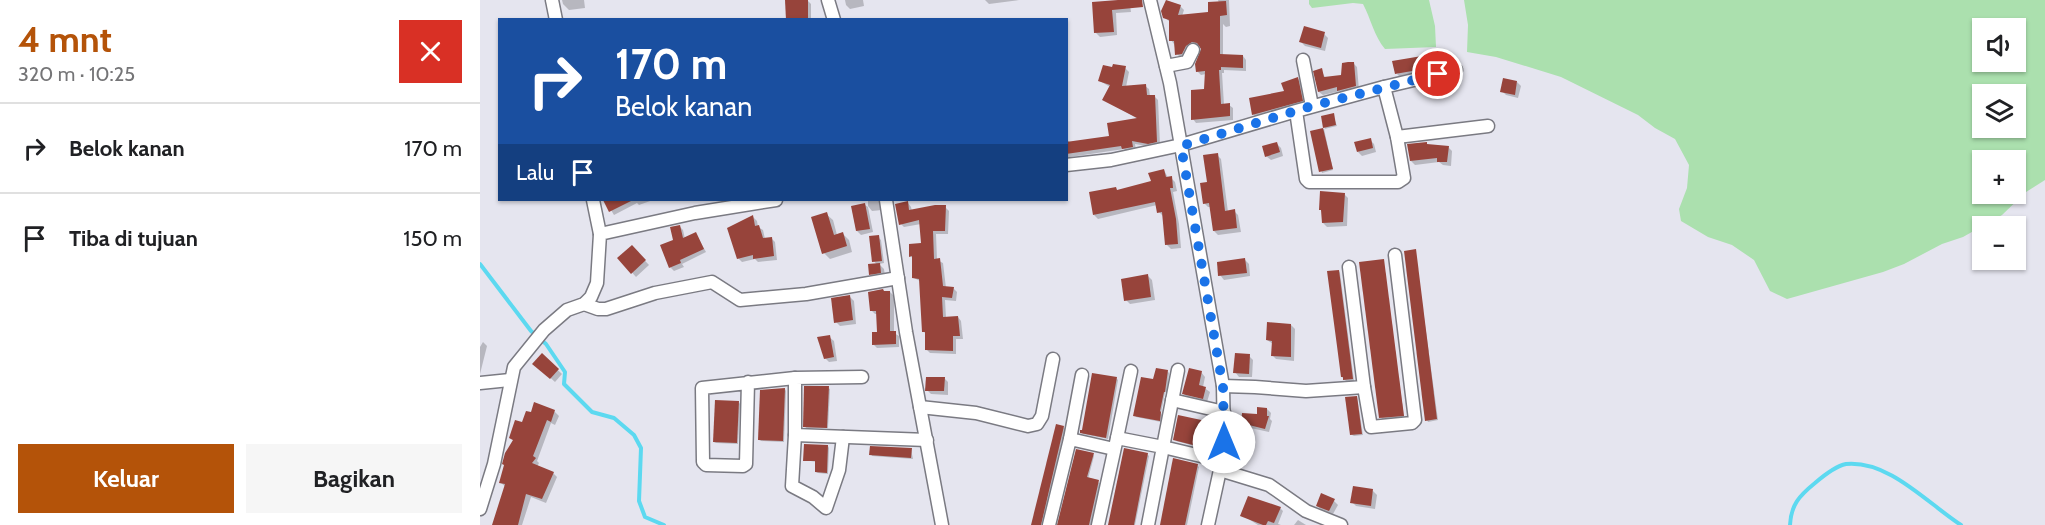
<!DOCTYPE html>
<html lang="id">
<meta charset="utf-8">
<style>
:root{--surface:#fff;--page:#f6f6f6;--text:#202124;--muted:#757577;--line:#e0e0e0;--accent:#b45309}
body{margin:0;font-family:Cabin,sans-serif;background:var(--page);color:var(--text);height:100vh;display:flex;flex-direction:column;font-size:22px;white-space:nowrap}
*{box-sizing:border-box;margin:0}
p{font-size:20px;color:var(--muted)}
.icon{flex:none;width:33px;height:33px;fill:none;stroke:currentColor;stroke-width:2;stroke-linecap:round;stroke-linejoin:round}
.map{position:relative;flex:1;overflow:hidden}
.sheet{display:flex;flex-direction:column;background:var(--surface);width:480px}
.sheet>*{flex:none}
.hud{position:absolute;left:18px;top:18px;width:570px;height:183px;border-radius:0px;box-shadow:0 2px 4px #0004;background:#1a4fa0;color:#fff;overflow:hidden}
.tools{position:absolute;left:1492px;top:18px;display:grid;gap:12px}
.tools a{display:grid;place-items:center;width:54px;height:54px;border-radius:0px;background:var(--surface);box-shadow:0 2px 4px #0004;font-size:30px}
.pin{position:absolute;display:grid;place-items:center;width:51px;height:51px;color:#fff;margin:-26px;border:3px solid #fff;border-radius:50%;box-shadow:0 2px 6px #0007}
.me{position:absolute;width:66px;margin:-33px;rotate:0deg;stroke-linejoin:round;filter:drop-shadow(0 0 4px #0008)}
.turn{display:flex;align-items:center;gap:21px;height:126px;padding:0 18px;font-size:27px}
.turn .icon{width:78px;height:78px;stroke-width:2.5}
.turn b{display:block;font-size:42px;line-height:51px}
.then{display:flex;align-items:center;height:57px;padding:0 18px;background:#0003;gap:12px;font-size:22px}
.round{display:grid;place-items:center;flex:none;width:63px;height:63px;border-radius:0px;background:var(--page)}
.summary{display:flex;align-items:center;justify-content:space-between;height:102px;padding:0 18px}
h1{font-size:36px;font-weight:700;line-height:45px;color:var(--accent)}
.button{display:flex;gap:12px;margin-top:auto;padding:12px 18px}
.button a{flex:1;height:69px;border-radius:0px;background:var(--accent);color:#fff;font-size:24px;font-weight:700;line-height:69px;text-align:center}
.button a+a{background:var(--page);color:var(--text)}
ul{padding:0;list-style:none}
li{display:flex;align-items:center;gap:18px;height:90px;padding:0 18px;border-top:2px solid var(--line)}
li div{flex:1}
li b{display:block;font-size:22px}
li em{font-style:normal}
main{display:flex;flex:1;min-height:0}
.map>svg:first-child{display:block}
.green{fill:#abe0ae;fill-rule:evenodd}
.shadow{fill:#0003}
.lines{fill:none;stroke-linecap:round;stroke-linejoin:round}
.stream{stroke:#5cd9f0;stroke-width:4}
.building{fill:#97443b}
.street-casing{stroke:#7a7a82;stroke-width:15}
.street{stroke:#fff;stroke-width:12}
.route{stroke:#1a73e8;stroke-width:10;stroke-dasharray:0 18}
</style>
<main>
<section class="sheet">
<div class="summary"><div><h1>4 mnt</h1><p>320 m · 10:25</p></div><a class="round" style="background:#d93025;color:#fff"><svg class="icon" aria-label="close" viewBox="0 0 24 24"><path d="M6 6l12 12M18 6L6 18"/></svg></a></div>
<ul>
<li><svg class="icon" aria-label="right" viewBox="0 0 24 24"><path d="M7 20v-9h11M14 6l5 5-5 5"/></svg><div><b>Belok kanan</b></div><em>170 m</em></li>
<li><svg class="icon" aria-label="arrive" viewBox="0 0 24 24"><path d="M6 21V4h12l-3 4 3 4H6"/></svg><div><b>Tiba di tujuan</b></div><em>150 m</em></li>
</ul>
<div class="button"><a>Keluar</a><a>Bagikan</a></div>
</section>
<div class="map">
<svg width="1565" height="525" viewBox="0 0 1565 525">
<rect width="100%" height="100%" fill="#e5e5ef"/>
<g class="green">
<path d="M829 0H949L955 26 956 47 905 49C894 36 891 19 883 4L873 3 832 8 829 4Z"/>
<path d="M984 0H1565V180L1546 192 1522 215 1483 237 1462 244 1424 264 1403 272 1307 299 1290 291 1274 260 1252 245 1228 237 1201 221 1199 209 1207 188 1209 165 1195 139 1175 128 1158 115 1081 77 1016 57 987 52 988 25ZM1503 28H1536V62H1503ZM1503 94H1536V128H1503ZM1503 160H1536V194H1503Z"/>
</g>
<g class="shadow">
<path d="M82 0H104L105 8 89 10 83 4Z"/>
<path d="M322 0H327L331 4V20H300L308 18Z"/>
<path d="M365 0H383L384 6 370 9 366 5Z"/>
<path d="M505 0H539L509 4Z"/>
<path d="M738 0H749L750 26 746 27 743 24V55L763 56 766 60V71L744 70V73H742L744 105H749L753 108V120L716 123 713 119 726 91V74L721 75 717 71 723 49 721 46 716 45 709 49 705 57 701 58 697 54 694 44 691 40 690 22 684 17 700 6 704 10 702 16 730 13 739 3Z"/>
<path d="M613 4 650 5 651 12 636 13 637 35 620 37 616 33Z"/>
<path d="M844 34 848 38 845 51 825 46 821 42Z"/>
<path d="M948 57 952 61 953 72 921 78 917 74Z"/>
<path d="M874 64 877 67 879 90 862 94 860 91 843 95 839 92 841 70 846 79 862 76Z"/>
<path d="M645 68 649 72 646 87 665 86 669 89 670 96H674L678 100 680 145 672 147 655 144 656 150 647 152 644 149 590 157V160L586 161V139L591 143 631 137 658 119 624 99 630 87 620 81Z"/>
<path d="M817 78 821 82 826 105 777 118 773 114 806 92Z"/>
<path d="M1037 82 1041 86 1038 98 1026 95 1022 91Z"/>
<path d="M853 115 857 126 844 129 853 170 842 173 831 132 845 129 842 117Z"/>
<path d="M890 140 894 144 896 152 882 156 878 152Z"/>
<path d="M946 143 949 146 968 147 972 151 971 166 963 165 959 162 935 165 931 161Z"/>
<path d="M797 144 801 148 803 156 791 160 786 156Z"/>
<path d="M737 155 741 159 748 212 754 211 758 215 761 232 738 235 734 231 731 207H728L724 203Z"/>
<path d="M684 170 688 178H691L695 182 697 191 693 192 699 224 701 248 691 249 687 245 683 216 679 212 677 205 618 219 614 215 638 191 672 182Z"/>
<path d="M864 194 868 198 867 226 847 227 843 223V212L840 209Z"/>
<path d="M125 200H173L159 205 157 203 134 215Z"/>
<path d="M388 200H402V210L392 211 388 206Z"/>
<path d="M428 203 431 207 432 211 465 207 469 211 468 234H456L457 260 463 263 466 288H473L477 292 476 301 465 300 466 318 478 317 481 321 483 339H476V354L450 353 446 349 447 335 443 331 440 281 434 278V259L430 256 442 245 441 224 424 227 421 224Z"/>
<path d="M385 205 388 207 393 232 381 235 377 231Z"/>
<path d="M346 214 353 220 357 235 362 233 369 240 372 252 350 259 344 253Z"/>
<path d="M273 217 277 221 278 227 283 230 285 239 291 238 295 242 297 260 278 262 275 259 262 262 258 258Z"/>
<path d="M199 226 203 230 205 239 216 234 226 252 202 264 204 267 194 271 190 267 195 240Z"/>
<path d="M398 237 401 240 404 263 399 264 404 269 405 276 395 278 391 274 397 265 394 261Z"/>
<path d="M152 247 169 265 156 277 139 258Z"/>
<path d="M935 251 958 420 948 422 947 420Z"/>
<path d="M765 260 769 264 770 276 744 280 740 275Z"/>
<path d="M903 261 924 417 902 419 901 417Z"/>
<path d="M859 271 860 273 874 381H866L862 377Z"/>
<path d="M668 276 672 280 675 300 650 304 646 300Z"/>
<path d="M410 292 414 296V333L419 336V347L397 348 393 344 398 333V314H395L391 310 405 293Z"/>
<path d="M370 297 374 301 376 324 360 326 356 322Z"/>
<path d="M811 325 815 329 814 361 796 359 792 355 793 344 787 340Z"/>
<path d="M349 337 354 341 357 361 349 362 345 358Z"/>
<path d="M3 342 7 346 0 374V347Z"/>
<path d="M62 355 82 374 75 382 54 363Z"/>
<path d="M769 356 773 360 772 377H759L755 372Z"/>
<path d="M687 371 689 373 687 393 685 392 681 413 682 415 681 422 656 417 655 415 675 381Z"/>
<path d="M721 372 725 377 723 387 730 392 727 402 707 397 703 393Z"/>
<path d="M464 378 468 382V395L451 394 447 390Z"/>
<path d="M636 378 638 380 628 439 603 434 601 432Z"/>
<path d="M348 388 350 389 348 428H326L325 426Z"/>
<path d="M305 389 306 391 304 442 281 441 279 439Z"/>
<path d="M877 397 883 435 874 436 872 435Z"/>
<path d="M259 402 260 404 258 444 236 443 234 442Z"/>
<path d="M787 409 791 413 790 419 792 421 789 432 766 427 762 423 778 416Z"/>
<path d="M74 411 79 416 75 425 71 423 57 461 59 463 57 467 73 473 77 477 66 503 51 497 42 525H14L26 487 21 483 34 441 30 438 43 424Z"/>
<path d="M726 422 727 424 722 448 696 441Z"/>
<path d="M583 427 585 429 562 525H552Z"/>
<path d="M348 446 349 448 348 474 338 473 336 472 337 462 324 460Z"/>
<path d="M431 449 433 459 392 456 391 454Z"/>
<path d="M613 454 614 456 608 479 620 483 611 525H579Z"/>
<path d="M667 454 669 456 655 525H630Z"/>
<path d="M717 465 719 467 707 525H681Z"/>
<path d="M893 491 897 495 895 509 876 506 872 502Z"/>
<path d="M854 501 858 505 853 514 841 510 837 506Z"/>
<path d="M800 508 803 511 798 524 801 525H778L762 515Z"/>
<path d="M818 520 826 525H814Z"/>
</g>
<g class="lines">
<g class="stream">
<path d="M0 264 51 331 66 344 85 372 84 384 112 412 134 418 154 435 161 448 159 501 165 517 184 525"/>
<path d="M1310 525C1311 505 1319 496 1335 483 1342 477 1356 466 1366 464 1409 460 1447 503 1481 525"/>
</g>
</g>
<g class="building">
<path d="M305 0H328V20H306Z"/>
<path d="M638 0H662L663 7 632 10 634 32 614 33 612 2Z"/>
<path d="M686 0 701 5 698 15 728 12V2L746 1 747 15 740 16V54L763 55V68L741 67V70H739L741 104 750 103V116L711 120V90L724 89 725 71 716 72 715 64 721 49 717 43 712 42 706 46 702 54 695 55 694 41H689V20L683 18 681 11Z"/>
<path d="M824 26 845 32 841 48 819 42Z"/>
<path d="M948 55 949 68 915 74 912 61Z"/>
<path d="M868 62H874L876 86 857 91V87L838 92 833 71 842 68 844 77 861 75 862 63Z"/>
<path d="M633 64 646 66 642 86 666 84 667 95H675L677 142 668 144 652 141 653 147 642 149 641 146 586 154V142L629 136 627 123 657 118 622 100 630 85 618 81 623 65 632 67Z"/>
<path d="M818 77 823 101 772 115 769 98 804 91 801 83Z"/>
<path d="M1023 78 1037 81 1035 95 1020 92Z"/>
<path d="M854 113 856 125 843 128 841 116Z"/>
<path d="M843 128 853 169 839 172 830 131Z"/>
<path d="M891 138 893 148 877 152 874 142Z"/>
<path d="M797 142 800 152 785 157 782 146Z"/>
<path d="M947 142V144L969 146 967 162H957V158L930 161 927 144Z"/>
<path d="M738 153 745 211 755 209 757 228 733 231 729 203 723 204 720 183 727 182 723 155Z"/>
<path d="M684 169 686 177 692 176 693 188H690L696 219 698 244 685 245 682 212 677 213 675 202 613 215 609 192 636 187 637 190 671 181 668 173Z"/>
<path d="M840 191 865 193 863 222 842 223 841 210H839Z"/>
<path d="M123 200H153L129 212Z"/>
<path d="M428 201 429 210 455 205H466L465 231H453L454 259 460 258 463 286 474 287 472 298 462 297 463 317 478 316 480 336H473V351L445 350V332H442L439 279 432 278V256L429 257V244L441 243 439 220 419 225 415 204Z"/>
<path d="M385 203 390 229 376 231 371 206Z"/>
<path d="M347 212 354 235 363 232 367 246 342 254 331 217Z"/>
<path d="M273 215 275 226 279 225 283 238 292 237 294 256 273 259V255L257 259 247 228Z"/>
<path d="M200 225 203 238 216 232 224 249 200 260 201 263 189 268 180 245 193 240 190 227Z"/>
<path d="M399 235 402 261 392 262 389 236Z"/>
<path d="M152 245 166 260 151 274 137 258Z"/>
<path d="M936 249 957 419 945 421 924 251Z"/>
<path d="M765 258 767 273 738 276 737 262Z"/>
<path d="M904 259 924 416 899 418 879 262Z"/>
<path d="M400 263 401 273 389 275 388 264Z"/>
<path d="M859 270 870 355 873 379 863 380V377H861L857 346 847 271Z"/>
<path d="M668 274 671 297 644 301 641 279Z"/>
<path d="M403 289 404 291H410V331H416V344L392 345V332H397L396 311H390L388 292Z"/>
<path d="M370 295 373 320 354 323 351 298Z"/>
<path d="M787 322 811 324V357L791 356 792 341 786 340Z"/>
<path d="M350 335 354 357 344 359 337 337Z"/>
<path d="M62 353 79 369 70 379 52 364Z"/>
<path d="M755 353 770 354 769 374 753 373Z"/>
<path d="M676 368 688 370 685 392H684L680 411 681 412 680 421 653 416 661 377 673 379Z"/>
<path d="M709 368 722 371 719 385 726 387 723 399 702 394Z"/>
<path d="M612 373 637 377 626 438 600 433V430H602Z"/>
<path d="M446 377H465L464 391H445Z"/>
<path d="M324 386H349L347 428 323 427Z"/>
<path d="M305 388 303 441 278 440 280 390Z"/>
<path d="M877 396 882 434 870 435 865 397Z"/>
<path d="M235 400 259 401 257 443 233 442Z"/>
<path d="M54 402 75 410 71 422 67 420 53 456 56 458 52 463 74 472 62 499 46 494 38 525H12L25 484 19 483 24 465 22 464 25 453 33 440 29 438 35 420 42 422 46 411 51 412Z"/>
<path d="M777 407 787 408V416H789L785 429 761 423 762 413 777 414Z"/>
<path d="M698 415 726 421 721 447 693 440Z"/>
<path d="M576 424 584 426 561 525H551Z"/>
<path d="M324 444 348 445 347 473 335 472V461H323Z"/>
<path d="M390 446 432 448 431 458 389 455Z"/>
<path d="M644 448 668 453 654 525H628Z"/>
<path d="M596 449 614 453 607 477 619 480 609 525H577Z"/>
<path d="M693 458 718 464 705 525H680Z"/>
<path d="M873 486 893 489 891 506 870 503Z"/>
<path d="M841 493 855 499 849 511 836 506Z"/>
<path d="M768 496 801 507 794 523 788 521 786 525H783L760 516Z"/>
</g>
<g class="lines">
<defs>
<g id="street">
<path d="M72 0 76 20"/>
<path d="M348 0 354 20"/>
<path d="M670 0 690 83 743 386 744 442 740 470 728 525"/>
<path d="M823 60 832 106"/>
<path d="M686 66 707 62 713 50"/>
<path d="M904 87 976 70"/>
<path d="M917 137 1008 126"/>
<path d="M586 165 631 160 701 145 816 111 904 87 917 137 924 178 918 182H829L826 179 816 111"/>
<path d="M113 200 120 234"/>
<path d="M406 200 426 332 462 525"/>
<path d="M104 304 118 309H126L175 293 232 282 260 300 326 294 418 278"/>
<path d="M698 370 683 447 742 461"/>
<path d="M382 377 315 378V435L447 440"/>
<path d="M268 382 266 464 263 466 226 465 223 462 222 388 315 378"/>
<path d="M0 383 30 380"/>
<path d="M743 386 775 387 826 391 884 387 869 267"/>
<path d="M884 387 891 427 932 423 935 420 915 255"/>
<path d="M692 400 744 412"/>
<path d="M440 407 496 413 548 426 557 424 562 416 573 359"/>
<path d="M315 435 312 486 333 497 346 508 359 470 363 437"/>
<path d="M637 438 651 371"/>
<path d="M590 439 602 375"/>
<path d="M740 470 789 485 826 511 861 525"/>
<path d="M0 509 14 464 34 367 64 330 87 310 104 304 111 297 117 283 120 234 215 213 296 200"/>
<path d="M569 525 590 439 634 449"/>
<path d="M618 525 637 438 683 447 668 525"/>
</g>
</defs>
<use href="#street" class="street-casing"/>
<use href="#street" class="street"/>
</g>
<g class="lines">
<path class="route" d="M744 442 743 387 701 146 832 106 958 74"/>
</g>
</svg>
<div class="tools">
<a><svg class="icon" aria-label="sound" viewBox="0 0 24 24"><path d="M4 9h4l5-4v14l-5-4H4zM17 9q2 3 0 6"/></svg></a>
<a><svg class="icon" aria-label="layers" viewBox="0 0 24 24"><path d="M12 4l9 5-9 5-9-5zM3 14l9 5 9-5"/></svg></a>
<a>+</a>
<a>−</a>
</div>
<div class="pin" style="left:958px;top:74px;background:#d93025"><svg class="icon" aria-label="arrive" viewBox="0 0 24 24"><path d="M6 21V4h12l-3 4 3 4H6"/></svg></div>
<svg class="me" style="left:744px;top:442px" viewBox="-20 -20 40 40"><circle r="19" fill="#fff"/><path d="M0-13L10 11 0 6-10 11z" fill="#1a73e8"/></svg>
<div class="hud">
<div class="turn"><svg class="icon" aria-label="right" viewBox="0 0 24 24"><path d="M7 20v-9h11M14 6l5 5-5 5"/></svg><div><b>170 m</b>Belok kanan</div></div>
<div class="then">Lalu<svg class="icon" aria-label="arrive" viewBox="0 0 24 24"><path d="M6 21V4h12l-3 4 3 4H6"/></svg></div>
</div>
</div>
</main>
